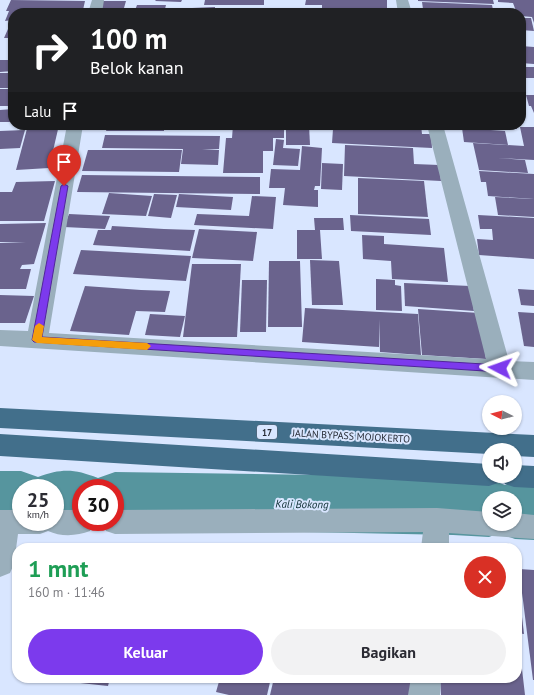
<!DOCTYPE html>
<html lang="id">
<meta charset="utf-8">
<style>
:root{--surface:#fff;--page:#f2f2f3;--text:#2b2b33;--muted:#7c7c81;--accent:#7c3aed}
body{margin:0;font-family:"PT Sans",sans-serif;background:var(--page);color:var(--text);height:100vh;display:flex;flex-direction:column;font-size:15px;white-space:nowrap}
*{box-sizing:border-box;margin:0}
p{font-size:13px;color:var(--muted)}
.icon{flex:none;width:22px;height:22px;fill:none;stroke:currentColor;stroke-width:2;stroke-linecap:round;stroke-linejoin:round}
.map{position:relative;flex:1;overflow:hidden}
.sheet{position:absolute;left:12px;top:543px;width:510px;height:140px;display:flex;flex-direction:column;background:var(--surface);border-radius:16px;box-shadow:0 1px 3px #0004}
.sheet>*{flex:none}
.banner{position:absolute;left:8px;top:8px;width:518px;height:122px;border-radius:16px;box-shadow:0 1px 3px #0004;background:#202124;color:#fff;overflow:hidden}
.needle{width:26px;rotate:276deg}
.fabs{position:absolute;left:482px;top:395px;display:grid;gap:8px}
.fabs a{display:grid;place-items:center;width:40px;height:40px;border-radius:50%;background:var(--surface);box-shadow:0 1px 3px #0004;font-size:20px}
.speed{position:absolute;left:12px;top:479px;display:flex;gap:8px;font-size:20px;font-weight:700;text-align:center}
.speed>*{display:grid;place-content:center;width:52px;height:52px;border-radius:50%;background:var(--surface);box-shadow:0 1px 3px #0004;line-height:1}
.speed small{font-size:10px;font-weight:400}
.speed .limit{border:6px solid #d22;background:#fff;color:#111}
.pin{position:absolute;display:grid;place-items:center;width:34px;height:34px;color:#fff;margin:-41px -17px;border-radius:50% 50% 50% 0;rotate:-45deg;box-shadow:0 0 4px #0007}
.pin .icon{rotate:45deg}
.me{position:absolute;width:44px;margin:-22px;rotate:274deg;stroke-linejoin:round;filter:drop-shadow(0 0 3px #0008)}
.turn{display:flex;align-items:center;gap:14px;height:84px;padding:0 16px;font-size:18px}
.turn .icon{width:52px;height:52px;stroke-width:2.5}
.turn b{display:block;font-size:28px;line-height:34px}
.then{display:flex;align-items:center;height:38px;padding:0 16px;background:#0003;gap:8px;font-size:15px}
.round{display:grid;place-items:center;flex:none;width:42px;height:42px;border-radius:21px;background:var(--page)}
.summary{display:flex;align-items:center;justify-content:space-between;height:68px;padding:0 16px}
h1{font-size:24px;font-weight:800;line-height:30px;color:#1e9e55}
.cta{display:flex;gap:8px;margin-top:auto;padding:8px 16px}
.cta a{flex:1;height:46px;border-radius:24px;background:var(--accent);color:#fff;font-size:16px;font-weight:800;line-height:46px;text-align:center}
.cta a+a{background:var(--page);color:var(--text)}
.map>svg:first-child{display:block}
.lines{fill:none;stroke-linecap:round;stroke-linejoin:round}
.river{fill:#56959e;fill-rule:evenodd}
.building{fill:#6a638d}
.street{fill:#9aafbc;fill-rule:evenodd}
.highway{fill:#426f8b;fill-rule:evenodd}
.route{fill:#7c3aed;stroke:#51269a}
.slow{fill:#f59e0b}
.labels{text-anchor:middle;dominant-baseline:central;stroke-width:4;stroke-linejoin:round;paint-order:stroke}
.shield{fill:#d9e6ff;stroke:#5c6271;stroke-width:1}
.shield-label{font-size:9px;font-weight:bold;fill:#262a34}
.street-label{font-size:10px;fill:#262a34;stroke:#d9e6ff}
.water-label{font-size:11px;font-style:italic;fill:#0e2f34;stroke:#d9e6ff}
</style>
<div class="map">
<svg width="534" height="695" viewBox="0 0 534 695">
<rect width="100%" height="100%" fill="#d9e6ff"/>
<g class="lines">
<path class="river" d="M0 471H21L38 477C62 468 75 469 98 478L115 472 453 477 489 479 505 485 515 481 534 482V540L515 539 499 533 489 537 453 535 115 528 98 522C76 530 63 530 41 522H55V488H21V522H35L21 527H0ZM81 488H115V522H81ZM489 498H515V524H489Z"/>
</g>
<g class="building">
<path d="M11 0 85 1 83 10H86V13H13V38H4L12 20 5 21 9 11H6Z"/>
<path d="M156 0H182L181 2 155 1Z"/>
<path d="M205 0H264V5H204Z"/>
<path d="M306 0H387V8H397V13H322V5H305Z"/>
<path d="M418 0H493L494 4 418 1Z"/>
<path d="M498 0H534V23L532 17 521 16V13H466L465 8H463V11L423 9 422 2 492 5 493 10 516 11 513 3 498 2Z"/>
<path d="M103 1H126L124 8H133L132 13H99Z"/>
<path d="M137 5H166L164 13H134Z"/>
<path d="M215 7V13H191L192 8Z"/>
<path d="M521 18H531L534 31 521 30Z"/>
<path d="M521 46 534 47V64L521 63Z"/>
<path d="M0 60H13V71L0 72Z"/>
<rect x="521" y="67" width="13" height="11"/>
<rect x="0" y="73" width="13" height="15"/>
<rect x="0" y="89" width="13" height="17"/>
<path d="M526 95H534V113L531 106H529Z"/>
<path d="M13 109V122H0V110Z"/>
<path d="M28 125H59L49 168 16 170Z"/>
<path d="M108 125H164V131H106Z"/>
<path d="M233 125H284V138H273V151H263V173H223L226 138H232Z"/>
<path d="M286 125H309L310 145H286Z"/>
<path d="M320 125H421L422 134H431L432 148 332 143 333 129H320Z"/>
<path d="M452 125H516L517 129 452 126Z"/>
<path d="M520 127H534V160L497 158 525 160 528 173 479 170 473 143 524 146Z"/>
<path d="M462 128 505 131 508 145 464 142Z"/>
<path d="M25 130 20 148 0 149V131Z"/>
<path d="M105 135 220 136 219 149H202L219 150 218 165 181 164 183 149 102 148Z"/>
<path d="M276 139 284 140 283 148 300 149 298 166 273 165Z"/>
<path d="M345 145 413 148 414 164 439 165 441 181 344 176Z"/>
<path d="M302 146 322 148 320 186H315L314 190H318V207L283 205 285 188H269L271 169 300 170Z"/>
<path d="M88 150H182L179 172 82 171Z"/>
<path d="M322 163 343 164 342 190 321 189Z"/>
<path d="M479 171 534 174V199L488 196 486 182H481Z"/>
<path d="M82 175 260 177V194L77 192Z"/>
<path d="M358 178 424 181 428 217 358 214Z"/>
<path d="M55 181 44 221H0V192H12L16 182Z"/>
<path d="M109 193 152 196 146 216 102 214Z"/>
<path d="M154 194 177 195 171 218 148 216Z"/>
<path d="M179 194 233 197 231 210 176 207Z"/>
<path d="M252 196 276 197 273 229 194 225 197 214 249 216Z"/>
<path d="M495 197 534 199V217L498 215Z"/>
<path d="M69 214 110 216 105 229 64 227Z"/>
<path d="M350 215 429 219 431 235 351 231Z"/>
<path d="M478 215 534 218V259L479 255 477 239 493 240 492 229H480Z"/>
<path d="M314 218H343L344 230H320L322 259H297V230H315Z"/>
<path d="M46 223 34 264 22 265 20 269H31L26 289H0V243H26L0 242V224Z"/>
<path d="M112 226 164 229 195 230 190 251 93 245 98 230H111Z"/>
<path d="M199 229 257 232 253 261 192 258Z"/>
<path d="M362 235 384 236V244L444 248 448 282 392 279 391 261 363 259Z"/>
<path d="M81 250 191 256 186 281 73 274Z"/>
<path d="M310 260 339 261 343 305H312Z"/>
<path d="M269 261H300L302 327H268Z"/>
<path d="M192 264H241L237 337H183Z"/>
<path d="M376 279 395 280V285L401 286 402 311 376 310Z"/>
<path d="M242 280H267L266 332H240Z"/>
<path d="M404 283 470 286 474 311 405 306Z"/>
<path d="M85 286 141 290 170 291 165 312 136 311 129 335 70 331Z"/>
<path d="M518 289 534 290V306L521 305Z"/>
<path d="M0 295 34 296 25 323H0Z"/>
<path d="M305 308 418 314 421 355 380 352 379 319V347L302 342Z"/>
<path d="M418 309 479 313 486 359 422 355Z"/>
<path d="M518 312 534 313V347L524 346Z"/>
<path d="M150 314 185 316 180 337 145 335Z"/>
<path d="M519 569 534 570V680H533Z"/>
<path d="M517 591H519L524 634 517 633Z"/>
<path d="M517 668 522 669 525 695H441L440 678H517Z"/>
<path d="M53 678H110L108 686 52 680Z"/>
<path d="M220 678H271L267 695H229L216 692Z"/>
<path d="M274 678H417L416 695H270Z"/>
</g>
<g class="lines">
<g class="street">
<path d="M92 0H104L102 13H88Z"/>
<path d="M396 0H408L412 13H398Z"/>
<path d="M67 125H83L49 333 486 359 427 125H443L509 361 534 362V380L0 346V330L28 331Z"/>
<path d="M437 508 489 512V524H515V513L534 515V539L449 533V548H421L423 532 115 534 106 531 102 522H115V510Z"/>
<path d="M0 510H21V522H55V510H81V522H94L90 531C77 536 61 537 48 531L40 534H18L14 564 10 573 0 577Z"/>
<path d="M411 678H441L440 695H408Z"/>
</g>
<g class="highway">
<path d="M0 408 534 435V457L515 456V450H489V454L0 428Z"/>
<path d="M0 434 489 464V476H501L498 483 489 486 0 456Z"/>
<path d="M515 465 534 466V488L514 487 505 484 501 476H515Z"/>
</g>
</g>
<path class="route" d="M64 184 68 186 42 337 500 365 504 368 500 372 34 342 32 340 61 186Z"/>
<path class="slow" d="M39 323 44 326 42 337 147 343 151 346 147 350 37 343 32 340 35 326Z"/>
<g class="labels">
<rect class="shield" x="257" y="425" width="20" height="14" rx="3"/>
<g class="shield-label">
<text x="267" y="432">17</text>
</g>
<g class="street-label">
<text transform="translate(351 436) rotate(3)">JALAN BYPASS MOJOKERTO</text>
</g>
<g class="water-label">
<text transform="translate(302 504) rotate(1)">Kali Bokong</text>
</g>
</g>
</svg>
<div class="fabs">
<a><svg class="needle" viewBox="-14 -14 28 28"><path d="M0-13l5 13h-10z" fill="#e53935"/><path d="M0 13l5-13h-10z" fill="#7c7c81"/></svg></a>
<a><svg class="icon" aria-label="sound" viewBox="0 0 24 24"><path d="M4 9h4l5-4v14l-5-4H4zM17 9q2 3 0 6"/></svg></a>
<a><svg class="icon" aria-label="layers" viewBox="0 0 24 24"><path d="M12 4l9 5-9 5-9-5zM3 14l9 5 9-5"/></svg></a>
</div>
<div class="speed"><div>25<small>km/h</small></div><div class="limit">30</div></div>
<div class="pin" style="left:64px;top:186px;background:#d93025"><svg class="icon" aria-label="arrive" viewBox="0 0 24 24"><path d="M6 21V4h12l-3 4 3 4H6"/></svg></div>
<svg class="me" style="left:500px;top:368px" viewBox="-20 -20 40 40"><path d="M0-17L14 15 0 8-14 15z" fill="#7c3aed" stroke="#fff" stroke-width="4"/></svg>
<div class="banner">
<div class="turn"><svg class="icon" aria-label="right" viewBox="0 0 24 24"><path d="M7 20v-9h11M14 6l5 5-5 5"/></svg><div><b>100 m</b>Belok kanan</div></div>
<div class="then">Lalu<svg class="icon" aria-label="arrive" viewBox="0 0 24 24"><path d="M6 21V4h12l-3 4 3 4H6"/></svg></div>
</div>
<section class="sheet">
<div class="summary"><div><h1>1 mnt</h1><p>160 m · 11:46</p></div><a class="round" style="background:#d93025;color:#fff"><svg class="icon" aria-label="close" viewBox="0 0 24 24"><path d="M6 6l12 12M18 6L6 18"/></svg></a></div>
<div class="cta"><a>Keluar</a><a>Bagikan</a></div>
</section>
</div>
